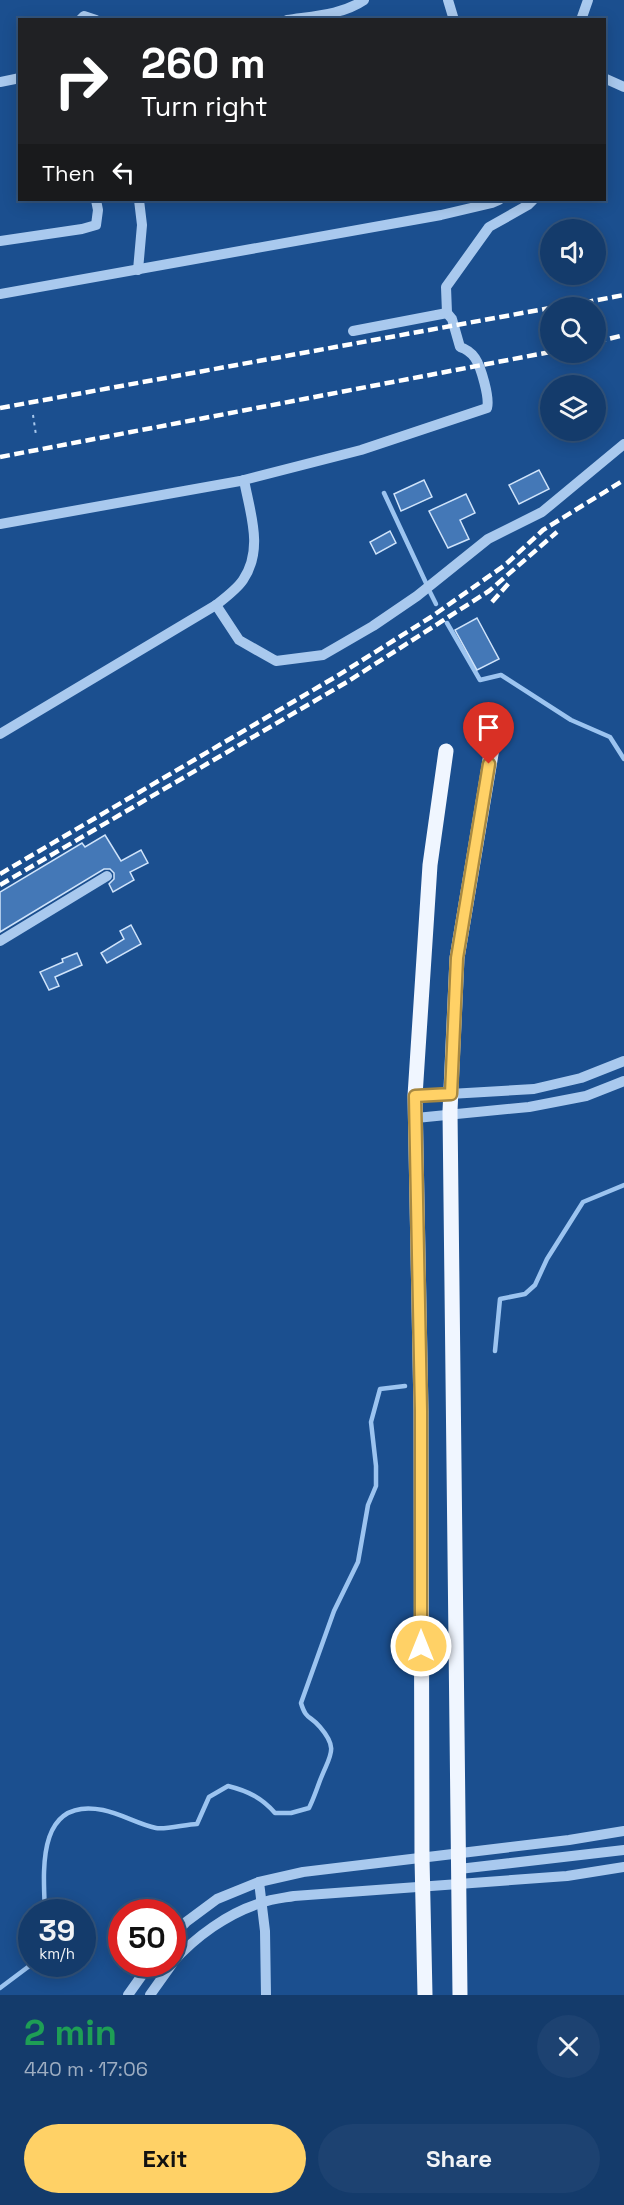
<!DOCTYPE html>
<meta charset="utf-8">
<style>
:root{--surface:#143b6b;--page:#1d4271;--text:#f1f3f6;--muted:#9dadc1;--line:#33557e;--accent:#ffd166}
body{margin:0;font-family:"Space Grotesk",sans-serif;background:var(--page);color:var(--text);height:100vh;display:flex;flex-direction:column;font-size:22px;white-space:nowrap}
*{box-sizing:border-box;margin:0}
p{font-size:20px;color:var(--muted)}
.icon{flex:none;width:33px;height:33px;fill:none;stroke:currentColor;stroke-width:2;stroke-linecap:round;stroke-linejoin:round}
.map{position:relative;height:1995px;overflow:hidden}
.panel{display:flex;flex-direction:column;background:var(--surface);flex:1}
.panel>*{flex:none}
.guide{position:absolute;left:18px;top:18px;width:588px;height:183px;border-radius:0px;box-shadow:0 3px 15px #0003,0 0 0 2px var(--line);background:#202124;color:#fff;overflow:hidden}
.tools{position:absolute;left:540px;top:219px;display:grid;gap:12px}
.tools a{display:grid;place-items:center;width:66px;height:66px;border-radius:50%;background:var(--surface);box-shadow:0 3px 15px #0003,0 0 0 2px var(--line);font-size:30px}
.speed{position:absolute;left:18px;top:1899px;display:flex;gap:12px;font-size:30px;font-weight:700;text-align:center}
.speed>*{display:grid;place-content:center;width:78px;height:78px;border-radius:50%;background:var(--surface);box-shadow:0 3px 15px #0003,0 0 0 2px var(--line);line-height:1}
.speed small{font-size:15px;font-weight:400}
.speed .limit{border:9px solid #d22;background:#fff;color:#111}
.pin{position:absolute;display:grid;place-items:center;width:51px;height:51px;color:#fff;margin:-62px -26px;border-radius:50% 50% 50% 0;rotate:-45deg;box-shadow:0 0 6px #0007}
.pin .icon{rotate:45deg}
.me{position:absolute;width:66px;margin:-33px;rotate:0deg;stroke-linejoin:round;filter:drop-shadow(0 0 4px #0008)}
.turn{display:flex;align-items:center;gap:21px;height:126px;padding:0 24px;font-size:27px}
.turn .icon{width:78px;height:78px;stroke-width:2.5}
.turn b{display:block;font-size:42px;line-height:51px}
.then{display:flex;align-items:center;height:57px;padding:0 24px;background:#0003;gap:12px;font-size:22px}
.round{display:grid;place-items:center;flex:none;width:63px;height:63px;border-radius:32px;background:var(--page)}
.overview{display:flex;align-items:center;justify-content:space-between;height:102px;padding:0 24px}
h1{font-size:36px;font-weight:700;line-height:45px;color:#1e9e55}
.primary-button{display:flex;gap:12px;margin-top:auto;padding:12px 24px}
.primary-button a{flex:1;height:69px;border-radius:36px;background:var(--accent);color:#111;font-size:24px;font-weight:700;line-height:69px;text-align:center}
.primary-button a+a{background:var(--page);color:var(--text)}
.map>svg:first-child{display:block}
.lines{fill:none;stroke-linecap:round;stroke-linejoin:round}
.stream{stroke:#9cc4f0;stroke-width:4.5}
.building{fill:#4478b7;stroke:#cfe3fa;stroke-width:1.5}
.path{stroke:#a9c9ee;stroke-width:2;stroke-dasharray:3 4.5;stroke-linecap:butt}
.minor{stroke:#a9c9ee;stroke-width:10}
.major{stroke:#f0f6ff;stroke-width:15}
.rail{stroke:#fff;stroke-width:4.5;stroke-dasharray:10 4.5;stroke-linecap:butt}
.route-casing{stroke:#a68842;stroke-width:15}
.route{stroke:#ffd166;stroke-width:10}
</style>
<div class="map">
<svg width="624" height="1995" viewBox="0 0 624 1995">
<rect width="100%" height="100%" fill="#1b4f8f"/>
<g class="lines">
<g class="stream">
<path d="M384 493 426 583"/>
<path d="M430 592 436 604"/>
<path d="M447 623 480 680 501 675 571 720 610 737 624 759"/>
<path d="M495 1351 500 1299 525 1294 535 1285 547 1259 583 1202 624 1185"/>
<path d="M45 1912C43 1868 37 1797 103 1810 122 1814 138 1824 156 1828 165 1830 187 1824 197 1824L209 1797 228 1786C248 1791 262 1798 275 1813H291L309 1808C314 1798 317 1788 321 1778 330 1755 339 1749 320 1727 310 1715 306 1720 301 1703L334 1611 358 1562 368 1505 376 1486V1466L371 1422 380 1389 405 1386"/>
<path d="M0 1988 32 1964"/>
</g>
</g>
<g class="building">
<path d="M539 470 549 489 519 504 509 485Z"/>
<path d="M424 480 432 497 401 511 394 494Z"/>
<path d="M466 494 475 513 460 520 469 539 448 548 429 511Z"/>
<path d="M390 531 396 543 376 554 370 542Z"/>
<path d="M477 618 499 659 477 670 455 630Z"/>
<path d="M105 835 121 861 141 850 148 863 130 872 134 880 113 892 109 884 114 879V873L110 869H104L0 932V892L82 843 85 847Z"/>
<path d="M131 925 141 944 107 963 101 953 124 939 120 931Z"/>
<path d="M77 953 82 965 55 977 59 986 49 990 40 972 63 962 62 959Z"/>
</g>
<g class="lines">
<path class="path" d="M33 415 36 435"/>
<g class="minor">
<path d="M448 0 454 20"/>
<path d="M80 20 84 16 96 20"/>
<path d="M287 20C313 16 342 15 364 0"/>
<path d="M581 20 588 0"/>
<path d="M604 78 624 87"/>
<path d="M0 82 20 78"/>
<path d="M0 241 82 229 96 225 98 210 96 200"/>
<path d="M138 270 142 225 139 200"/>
<path d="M0 294 441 215 492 203 499 200"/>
<path d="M353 331 447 313"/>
<path d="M0 524 240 481 361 450 487 408C490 398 481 367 475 358 471 352 466 349 460 347L452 319 447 313 446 287 489 227 528 205 533 200"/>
<path d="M216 605 239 640 276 661 323 655 373 626 417 596 488 539 542 512 624 444"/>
<path d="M0 734 216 605C225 598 237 589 243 580 264 549 250 513 244 480"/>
<path d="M0 941 107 876"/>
<path d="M415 1096 534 1089 581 1078 624 1061"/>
<path d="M416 1118 529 1107 586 1096 624 1081"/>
<path d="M459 1869 624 1850"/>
<path d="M259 1882 265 1931 266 1995"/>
<path d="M172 1937 186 1922 217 1899 259 1882 303 1872 569 1840 624 1831"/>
<path d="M172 1963C195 1937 228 1913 261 1903 271 1899 283 1898 294 1896L567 1876 624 1867"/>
<path d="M128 1995 150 1964"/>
<path d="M150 1995 172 1964"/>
</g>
<g class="major">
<path d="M425 1995 422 1858 421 1411 415 1096 430 865 446 751"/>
<path d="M460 1995 450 1111 457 958 493 742"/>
</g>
<g class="rail">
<path d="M555 308 624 295"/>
<path d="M596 342 624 335"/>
<path d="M0 408 550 308"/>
<path d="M0 457 550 352"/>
<path d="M492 602 509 583"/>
<path d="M0 874 337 676 431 617 505 565 543 530 624 480"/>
<path d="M0 885 347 682 489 591 557 532"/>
</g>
</g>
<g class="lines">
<defs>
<path id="route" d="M421 1646V1411L415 1096 451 1094 457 958 489 764"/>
</defs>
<use href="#route" class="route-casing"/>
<use href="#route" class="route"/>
</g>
</svg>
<div class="tools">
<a><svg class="icon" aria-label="sound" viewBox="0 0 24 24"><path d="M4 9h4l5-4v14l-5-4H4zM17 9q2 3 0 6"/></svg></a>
<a><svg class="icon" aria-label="search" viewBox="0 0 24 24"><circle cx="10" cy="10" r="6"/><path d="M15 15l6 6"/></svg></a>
<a><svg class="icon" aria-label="layers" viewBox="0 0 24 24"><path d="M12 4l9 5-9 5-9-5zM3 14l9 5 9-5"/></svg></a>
</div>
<div class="speed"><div>39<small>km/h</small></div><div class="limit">50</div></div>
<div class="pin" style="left:489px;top:764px;background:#d93025"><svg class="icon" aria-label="arrive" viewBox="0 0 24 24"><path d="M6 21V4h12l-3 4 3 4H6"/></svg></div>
<svg class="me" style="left:421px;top:1646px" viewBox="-20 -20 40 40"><circle r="17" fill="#ffd166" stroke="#fff" stroke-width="3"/><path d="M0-11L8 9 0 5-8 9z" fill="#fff"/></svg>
<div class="guide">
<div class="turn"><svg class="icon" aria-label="right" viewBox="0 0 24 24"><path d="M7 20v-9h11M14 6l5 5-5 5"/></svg><div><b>260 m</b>Turn right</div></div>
<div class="then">Then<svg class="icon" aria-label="left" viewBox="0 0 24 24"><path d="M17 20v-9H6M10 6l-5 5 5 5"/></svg></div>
</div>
</div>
<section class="panel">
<div class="overview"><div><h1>2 min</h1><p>440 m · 17:06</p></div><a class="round"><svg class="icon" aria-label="close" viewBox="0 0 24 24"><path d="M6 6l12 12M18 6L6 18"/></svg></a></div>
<div class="primary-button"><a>Exit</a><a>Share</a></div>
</section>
